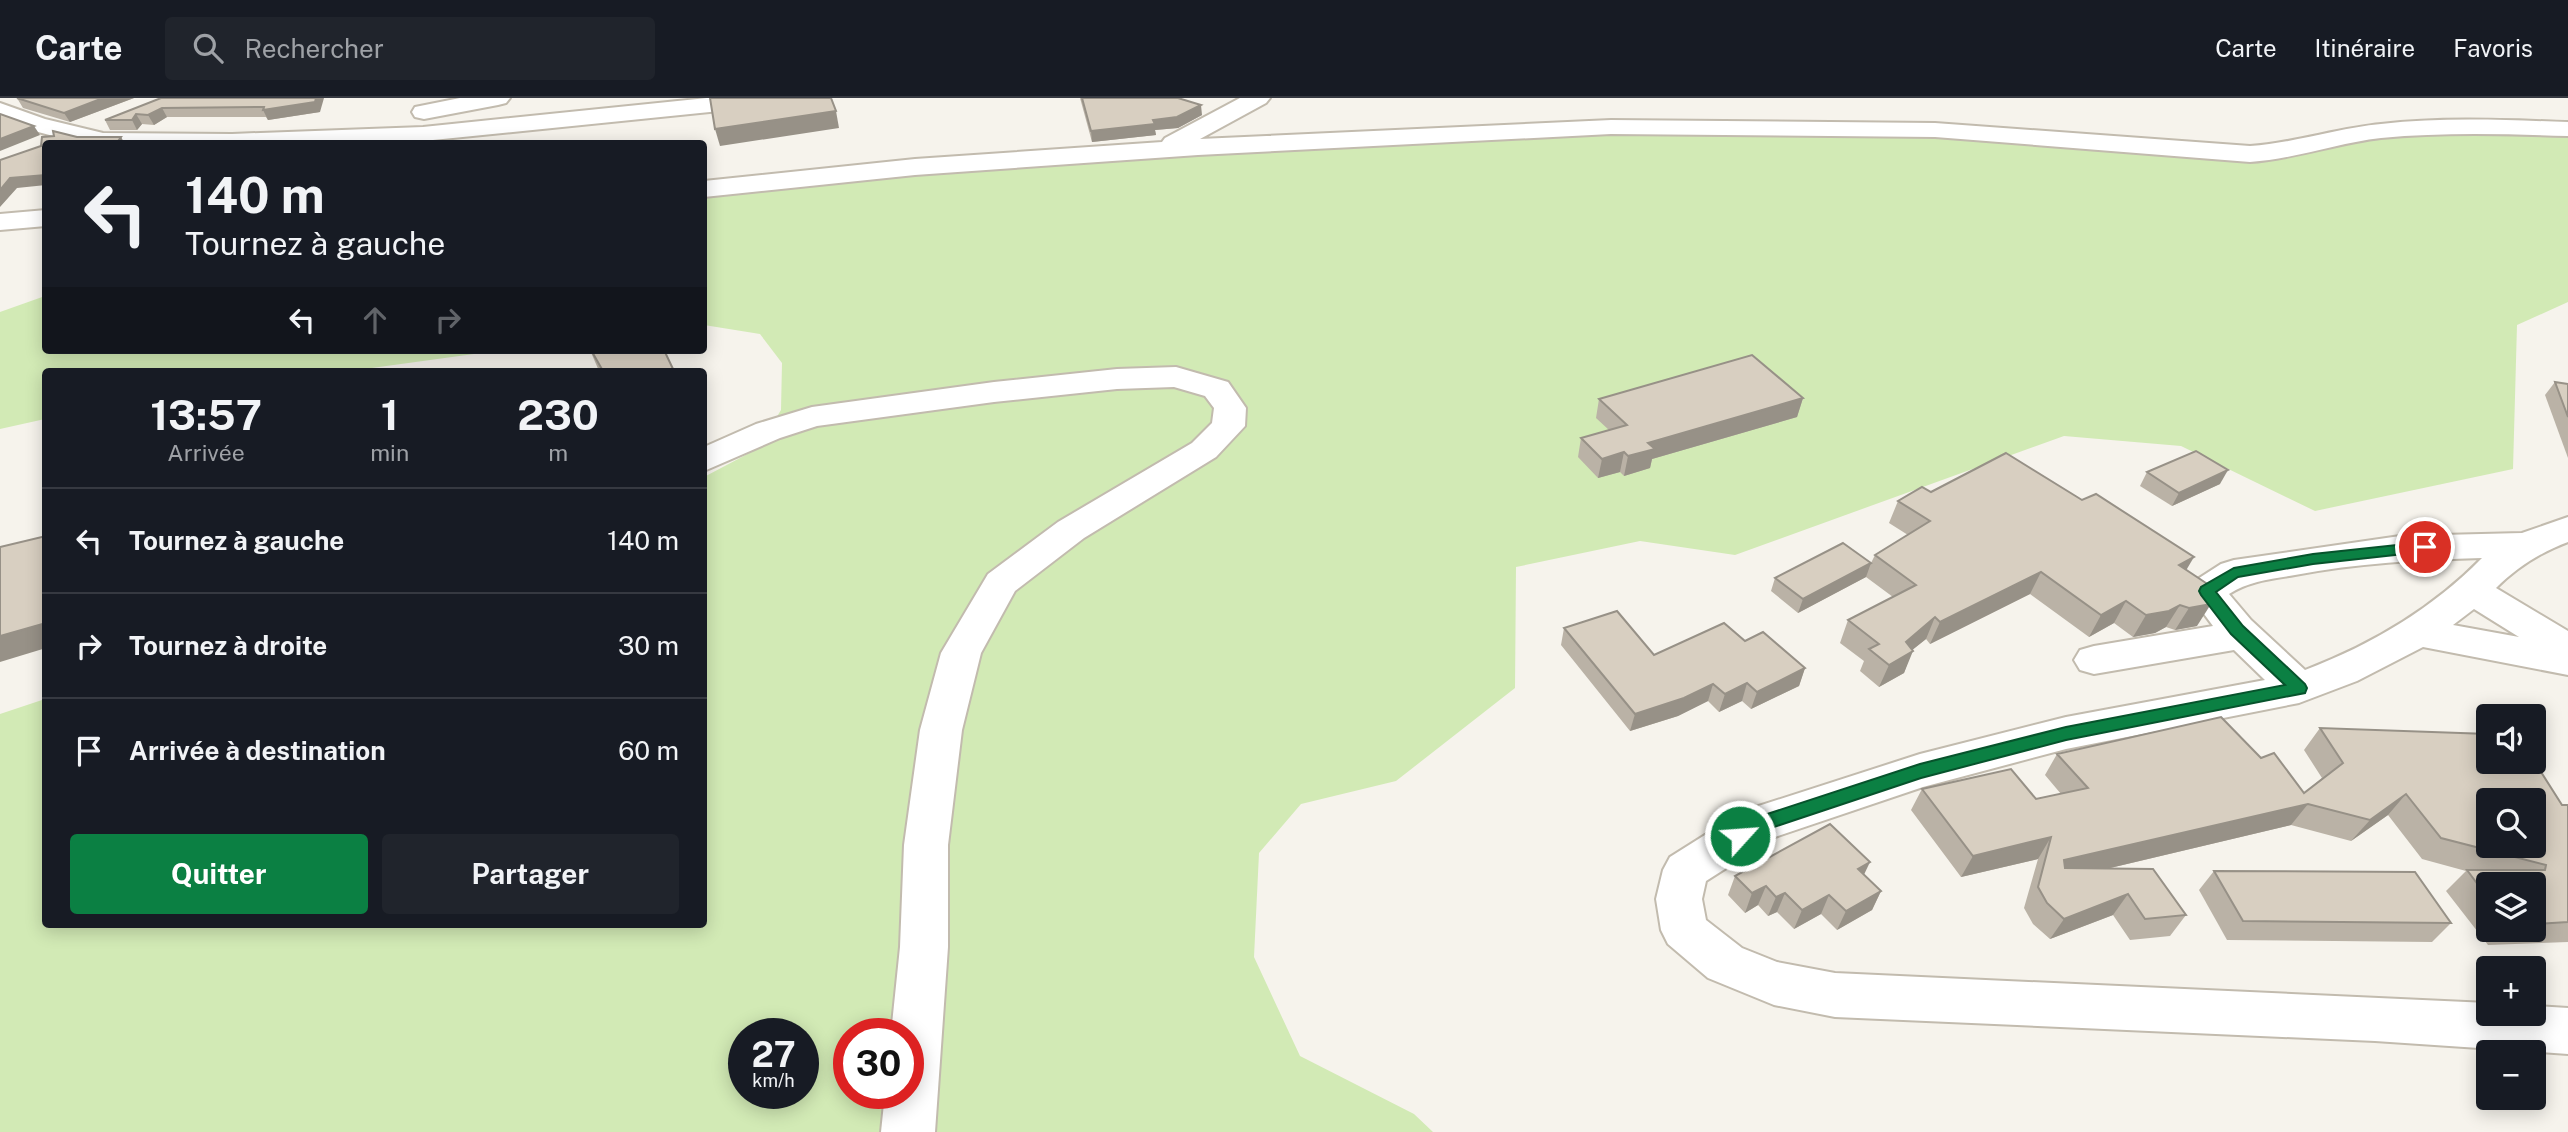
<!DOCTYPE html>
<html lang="fr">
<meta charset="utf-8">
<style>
:root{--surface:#171b24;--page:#20242c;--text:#f1f3f6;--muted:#9ea1a6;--line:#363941;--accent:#0b8043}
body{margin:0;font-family:"Public Sans",sans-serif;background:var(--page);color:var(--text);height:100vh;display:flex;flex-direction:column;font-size:26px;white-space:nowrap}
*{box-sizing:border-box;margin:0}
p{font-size:23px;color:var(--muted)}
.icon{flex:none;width:38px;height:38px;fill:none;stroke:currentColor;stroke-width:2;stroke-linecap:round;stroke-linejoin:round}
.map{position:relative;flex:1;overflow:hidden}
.panel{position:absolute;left:42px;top:270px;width:665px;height:560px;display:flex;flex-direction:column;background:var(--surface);border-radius:7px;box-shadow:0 4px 18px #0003}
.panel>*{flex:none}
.hud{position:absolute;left:42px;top:42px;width:665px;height:214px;border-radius:7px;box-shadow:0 4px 18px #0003;background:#171b24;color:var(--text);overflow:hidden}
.fabs{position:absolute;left:2476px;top:606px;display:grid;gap:14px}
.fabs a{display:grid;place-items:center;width:70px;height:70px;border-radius:7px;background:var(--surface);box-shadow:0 4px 18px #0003;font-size:35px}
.speed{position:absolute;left:728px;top:920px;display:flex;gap:14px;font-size:35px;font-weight:700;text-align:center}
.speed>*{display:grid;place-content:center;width:91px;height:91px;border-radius:50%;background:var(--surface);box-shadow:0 4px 18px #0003;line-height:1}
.speed small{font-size:18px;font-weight:400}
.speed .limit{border:10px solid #d22;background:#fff;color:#111}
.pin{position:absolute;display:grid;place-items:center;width:60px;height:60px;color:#fff;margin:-30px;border:4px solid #fff;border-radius:50%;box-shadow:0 2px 7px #0007}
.me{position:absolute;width:77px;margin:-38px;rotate:64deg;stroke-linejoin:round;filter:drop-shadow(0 0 5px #0008)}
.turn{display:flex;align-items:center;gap:24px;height:147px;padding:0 28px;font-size:32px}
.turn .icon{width:91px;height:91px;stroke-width:2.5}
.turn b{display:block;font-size:49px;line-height:60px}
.lanes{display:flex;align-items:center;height:66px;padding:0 28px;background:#0003;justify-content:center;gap:35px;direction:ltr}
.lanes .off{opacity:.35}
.eta{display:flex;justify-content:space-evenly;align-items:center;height:119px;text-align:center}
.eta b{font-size:42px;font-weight:700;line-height:49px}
.primary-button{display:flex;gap:14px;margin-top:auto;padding:14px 28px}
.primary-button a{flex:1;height:80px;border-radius:7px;background:var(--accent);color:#fff;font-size:28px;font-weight:700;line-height:80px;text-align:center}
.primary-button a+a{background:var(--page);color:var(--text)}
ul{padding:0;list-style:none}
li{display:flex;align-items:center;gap:21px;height:105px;padding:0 28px;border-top:2px solid var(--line)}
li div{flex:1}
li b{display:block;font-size:26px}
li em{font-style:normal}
header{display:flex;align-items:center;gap:42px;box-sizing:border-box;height:98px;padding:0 35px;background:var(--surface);border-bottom:2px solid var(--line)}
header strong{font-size:33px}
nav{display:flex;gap:38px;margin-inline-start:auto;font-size:24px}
.search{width:490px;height:63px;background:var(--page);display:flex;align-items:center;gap:18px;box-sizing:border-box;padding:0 24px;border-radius:7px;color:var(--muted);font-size:26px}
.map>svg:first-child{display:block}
.green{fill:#d2eab5;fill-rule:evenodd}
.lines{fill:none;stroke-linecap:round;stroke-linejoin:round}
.minor-casing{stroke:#c2bbae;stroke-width:4}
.minor{fill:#fff;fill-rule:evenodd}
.wall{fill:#bab2a6;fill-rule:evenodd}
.shaded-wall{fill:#979187}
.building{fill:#d8cfc1;stroke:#979187;stroke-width:2;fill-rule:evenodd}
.route{fill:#0b8043;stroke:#07532c;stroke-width:2}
</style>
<header>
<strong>Carte</strong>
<div class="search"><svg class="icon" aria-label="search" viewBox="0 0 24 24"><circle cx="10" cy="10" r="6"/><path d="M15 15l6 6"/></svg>Rechercher</div>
<nav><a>Carte</a><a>Itinéraire</a><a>Favoris</a></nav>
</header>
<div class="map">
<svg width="2568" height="1034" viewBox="0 0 2568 1034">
<rect width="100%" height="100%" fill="#f6f3ec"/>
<g class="green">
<path d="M1611 29 1935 32 2225 56 2378 33 2568 31V204L2517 227 2513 371 2315 413 2181 348 2064 338 1735 457 1640 443 1516 469 1515 590 1396 683 1301 706 1259 755 1254 859 1300 958 1414 1016 1433 1034H0V616L45 601 46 826H704V379L757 351 781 312 782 265 760 236 704 227V91L871 73ZM744 936H803V996H744ZM849 936H908V996H849Z"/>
<path d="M45 198 46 252H503L350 273H46L45 321 0 331V214Z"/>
</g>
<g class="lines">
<defs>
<g id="minor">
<path d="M460 0H510L506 5 498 7 424 21 415 19 412 14 415 9Z"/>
<path d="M707 0H791L787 5 779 7 423 43 376 46H83L27 31 0 21V5L45 21 103 35 232 36 423 29Z"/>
<path d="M1240 0H1270L1266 5 1200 41 1611 22 1935 25 2250 48C2295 45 2337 30 2381 26 2443 19 2506 22 2568 24V38C2506 36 2443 34 2381 40 2337 45 2295 61 2250 64L1935 39 1611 36 1198 57 915 77 704 99V83L915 61 1162 44 1165 40Z"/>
<path d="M46 112V128L0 132V116Z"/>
<path d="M1176 269 1228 284 1246 310 1245 328 1216 359 1084 440 1015 493 981 555 962 632 948 747V849L935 1034H881L885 996H908V936H891L900 849 904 747 920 632 941 555 988 476 1058 424 1192 345 1212 325 1214 310 1205 298 1174 289 1117 291 994 304 817 328 780 340 704 373V349L756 326 812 309 994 284 1117 271Z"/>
<path d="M2568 419V444C2541 454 2516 470 2496 490L2568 533V577L2423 549 2357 583 2299 605 2066 651 1923 689 1775 739 1706 783 1702 801 1706 822 1742 850 1777 864 1835 875 2488 905V915H2534V908L2568 910V956L2375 943 1835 919 1774 907 1708 880 1668 846 1661 832 1656 801 1663 772 1670 759 1743 713 1920 656 2066 619 2265 582 2234 552 2094 576 2080 572 2074 562 2080 552 2094 548 2213 528 2187 493 2193 484 2221 466 2234 462 2400 438 2522 435ZM2482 460C2432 511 2371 547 2305 572L2251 522 2229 496C2249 483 2271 481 2295 477 2357 465 2419 462 2482 460ZM2474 511 2519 539 2453 527Z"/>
</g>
</defs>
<use href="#minor" class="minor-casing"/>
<use href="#minor" class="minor"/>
</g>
<g class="wall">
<path d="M17 0H134L70 24 23 10Z"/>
<path d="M161 0 320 14 268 22 266 19H167L154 27 142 26 137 32H110L105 22Z"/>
<path d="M1080 0H1178L1202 17 1178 30 1155 32 1156 37 1092 44Z"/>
<path d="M590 252 674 273H599Z"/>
<path d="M2555 284 2568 286V360L2545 297Z"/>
<path d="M1803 300 1797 319 1652 361 1650 370 1624 378 1620 374 1598 380 1578 359 1581 340 1609 332 1596 320 1599 301Z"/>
<path d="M2147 374 2220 386 2172 408 2140 388Z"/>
<path d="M1931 394 2186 472 2197 528 2175 532 2166 529 2155 535 2133 539 2114 525 2089 539 2030 496 1930 546 1926 541 1912 552 1904 575 1879 589 1860 573 1864 563 1840 545 1848 522 1893 499 1866 479 1798 515 1771 493 1775 480 1871 465 1875 457 1908 437 1889 425 1898 403Z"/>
<path d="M1564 530 1654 557 1745 543 1805 570 1799 588 1751 611 1742 603 1719 614 1708 603 1678 618 1630 633 1561 547Z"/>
<path d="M2320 630 2562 707H2568V844L2488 847 2446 793 2466 773 2422 761 2388 717 2351 743 2291 727 2106 771 2186 817 2170 838 2130 842 2113 817 2050 841 2033 826 2024 810 2038 761 1961 779 1911 712 1922 691 2036 701 2061 696 2045 677 2057 656 2261 660 2304 695 2322 680 2304 652ZM2488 786H2534V831H2488Z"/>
<path d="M2214 773 2451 825 2432 844 2227 842 2199 792Z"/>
<path d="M1864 777 1881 793 1872 812 1837 832 1821 816 1794 831 1777 814 1768 818 1758 807 1745 815 1728 797 1735 778Z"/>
</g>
<g class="shaded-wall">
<path d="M103 0H134L70 24 64 15Z"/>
<path d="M316 0H324L320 14 268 22 263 12Z"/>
<path d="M1201 7 1202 17 1178 30 1155 32 1156 37 1092 44 1091 33 1153 22Z"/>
<path d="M162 10 167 19 154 27 148 17Z"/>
<path d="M836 13 839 30 720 48 715 31Z"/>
<path d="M136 16 142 26 137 32 132 22Z"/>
<path d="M34 28 40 37 0 53V41Z"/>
<path d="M121 39 125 46H116Z"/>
<path d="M46 77V87L17 90 0 109V92L10 80Z"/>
<path d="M1803 300 1797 319 1652 361 1650 370 1624 378 1628 358 1648 345Z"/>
<path d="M1624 354 1620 374 1598 380 1602 361Z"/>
<path d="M2228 372 2220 386 2172 408 2179 395Z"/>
<path d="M2194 459 2181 481 2179 467Z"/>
<path d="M1871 465 1866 479 1798 515 1803 501Z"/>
<path d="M2041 474 2030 496 1930 546 1940 524Z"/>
<path d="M2126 503 2114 525 2089 539 2101 517Z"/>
<path d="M2211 506 2197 528 2175 532 2189 510Z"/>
<path d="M2180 507 2166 529 2155 535 2133 539 2146 517Z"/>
<path d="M1935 519 1926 541 1906 557 1913 553 1904 575 1879 589 1889 567 1906 544Z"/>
<path d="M46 525V550L0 564V538Z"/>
<path d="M1805 570 1799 588 1751 611 1757 594Z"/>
<path d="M1747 585 1742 603 1719 614 1725 596Z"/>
<path d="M1713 586 1708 603 1678 618 1630 633 1635 616Z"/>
<path d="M2406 696 2388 717 2351 743 2370 722Z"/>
<path d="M2308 706 2291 727 2051 784 2064 762Z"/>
<path d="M2051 739 2038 761 1961 779 1973 758Z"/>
<path d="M1870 764 1861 783 1858 771Z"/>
<path d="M1766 788 1758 807 1745 815 1752 795Z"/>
<path d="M1881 793 1872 812 1837 832 1846 813Z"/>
<path d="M1785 795 1777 814 1768 818 1776 799Z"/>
<path d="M2128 796 2113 817 2050 841 2064 821Z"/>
<path d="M1829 797 1821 816 1794 831 1802 812Z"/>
</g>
<g class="building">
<path d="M17 0H103L64 15Z"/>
<path d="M161 0H316L315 4 263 12 264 9 162 10 148 17 136 16 132 22H105Z"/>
<path d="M710 0H831L836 13 715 31Z"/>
<path d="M1082 0H1178L1201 7 1177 19 1153 22 1155 26 1091 33Z"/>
<path d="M0 16 34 28 0 41Z"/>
<path d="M53 33 77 39H121L116 46H46V77L10 80 0 92V62L41 48 42 39 54 38Z"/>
<path d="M591 252H664L674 273H603Z"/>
<path d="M1752 257 1803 300 1648 345 1655 351 1628 358 1624 354 1602 361 1581 340 1627 327 1599 301Z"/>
<path d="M2555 284 2568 286V319Z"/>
<path d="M2196 353 2228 372 2179 395 2147 374Z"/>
<path d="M2006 355 2082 402 2096 396 2194 459 2179 467 2206 485 2211 506 2189 510 2180 507 2169 513 2146 517 2126 503 2101 517 2041 474 1940 524 1935 519 1906 544 1913 553 1889 567 1869 551 1879 546 1848 522 1916 487 1875 457 1930 423 1898 403 1922 389 1931 394Z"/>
<path d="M46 438V525L0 538V449Z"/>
<path d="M1843 445 1871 465 1803 501 1775 480Z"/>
<path d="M1617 513 1654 557 1724 525 1745 543 1763 534 1805 570 1757 594 1747 585 1725 596 1713 586 1684 600 1635 616 1564 530Z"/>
<path d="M2221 619 2261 660 2274 655 2304 695 2343 665 2320 630 2488 636V663H2534L2562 707H2568V824L2534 826V786H2488V800L2467 772H2545L2546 767 2441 740 2406 696 2370 722 2308 706 2064 762 2065 770 2153 771 2186 817 2145 821 2128 796 2064 821 2047 805 2038 789 2051 739 1973 758 1922 691 2011 671 2036 701 2088 690 2057 656ZM2488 702H2534V747H2488Z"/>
<path d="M1830 726 1870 764 1858 771 1881 793 1846 813 1829 797 1802 812 1785 795 1776 799 1766 788 1752 795 1735 778Z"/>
<path d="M2214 773 2415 774 2451 825 2243 823Z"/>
</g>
<path class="route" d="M2425 444 2431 446 2433 449 2431 453 2313 466 2238 479 2216 494 2243 528 2305 586 2307 590 2305 595 2066 642 1921 680 1765 732 1740 745 1734 743 1731 738 1734 732 1752 721 1920 666 2066 629 2285 587 2231 536 2201 497 2199 493 2201 489 2234 470 2313 456Z"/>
</svg>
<div class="fabs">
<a><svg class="icon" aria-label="sound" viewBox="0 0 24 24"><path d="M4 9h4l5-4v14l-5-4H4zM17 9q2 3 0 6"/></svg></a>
<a><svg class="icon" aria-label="search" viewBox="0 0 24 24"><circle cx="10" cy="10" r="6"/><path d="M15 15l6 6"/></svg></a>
<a><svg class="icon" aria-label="layers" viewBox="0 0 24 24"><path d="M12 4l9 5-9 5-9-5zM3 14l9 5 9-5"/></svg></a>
<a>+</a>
<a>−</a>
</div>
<div class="speed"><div>27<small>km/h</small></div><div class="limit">30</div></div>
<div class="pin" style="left:2425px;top:449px;background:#d93025"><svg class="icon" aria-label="arrive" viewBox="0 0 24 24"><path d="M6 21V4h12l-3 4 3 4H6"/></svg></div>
<svg class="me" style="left:1740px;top:738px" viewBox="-20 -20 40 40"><circle r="17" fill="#0b8043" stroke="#fff" stroke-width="3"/><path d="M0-11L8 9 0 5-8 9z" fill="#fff"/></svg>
<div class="hud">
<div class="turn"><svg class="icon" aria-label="left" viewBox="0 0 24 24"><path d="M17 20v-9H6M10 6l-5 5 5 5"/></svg><div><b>140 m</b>Tournez à gauche</div></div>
<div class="lanes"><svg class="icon" aria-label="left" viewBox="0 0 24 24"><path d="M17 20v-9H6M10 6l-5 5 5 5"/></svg><svg class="icon off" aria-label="ahead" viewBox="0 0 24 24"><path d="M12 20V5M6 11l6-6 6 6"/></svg><svg class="icon off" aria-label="right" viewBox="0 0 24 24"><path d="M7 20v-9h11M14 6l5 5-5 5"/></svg></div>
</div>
<section class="panel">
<div class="eta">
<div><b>13:57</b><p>Arrivée</p></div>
<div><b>1</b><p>min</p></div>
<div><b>230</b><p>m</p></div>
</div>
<ul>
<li><svg class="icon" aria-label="left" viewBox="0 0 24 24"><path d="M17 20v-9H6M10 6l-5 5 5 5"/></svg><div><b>Tournez à gauche</b></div><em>140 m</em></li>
<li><svg class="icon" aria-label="right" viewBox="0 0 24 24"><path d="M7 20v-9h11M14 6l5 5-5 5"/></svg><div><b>Tournez à droite</b></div><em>30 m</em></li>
<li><svg class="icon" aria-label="arrive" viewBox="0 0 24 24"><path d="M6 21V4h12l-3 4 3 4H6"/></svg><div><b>Arrivée à destination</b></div><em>60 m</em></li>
</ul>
<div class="primary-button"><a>Quitter</a><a>Partager</a></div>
</section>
</div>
